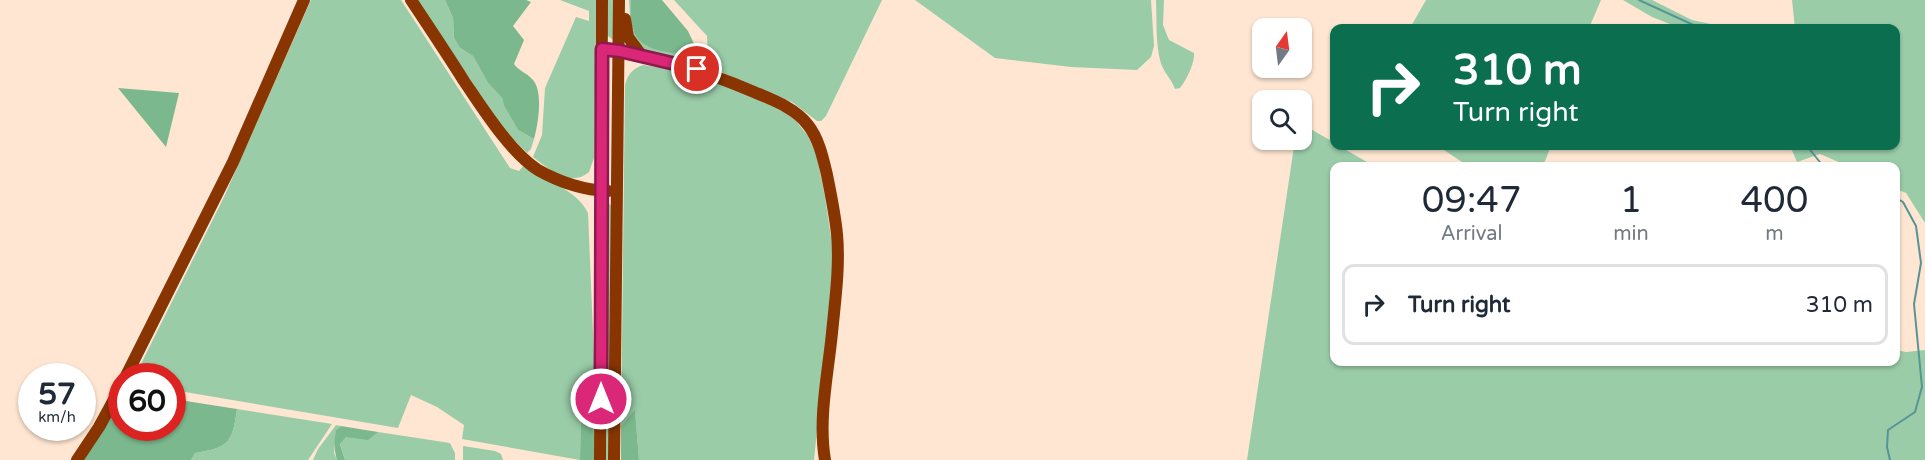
<!DOCTYPE html>
<style>
:root{--surface:#fff;--page:#f2f2f3;--text:#1f2937;--muted:#747a83;--line:#e0e1e3}
body{margin:0;font-family:"Varela Round",sans-serif;background:var(--page);color:var(--text);height:100vh;display:flex;flex-direction:column;font-size:22px;white-space:nowrap}
*{box-sizing:border-box;margin:0}
p{font-size:20px;color:var(--muted)}
.icon{flex:none;width:33px;height:33px;fill:none;stroke:currentColor;stroke-width:2;stroke-linecap:round;stroke-linejoin:round}
.map{position:relative;flex:1;overflow:hidden}
.details{position:absolute;left:1330px;top:162px;width:570px;height:204px;display:flex;flex-direction:column;background:var(--surface);border-radius:12px;box-shadow:0 2px 4px #0004}
.details>*{flex:none}
.top-card{position:absolute;left:1330px;top:24px;width:570px;height:126px;border-radius:12px;box-shadow:0 2px 4px #0004;background:#0b6e4f;color:#fff;overflow:hidden}
.needle{width:39px;rotate:14deg}
.buttons{position:absolute;left:1252px;top:18px;display:grid;gap:12px}
.buttons a{display:grid;place-items:center;width:60px;height:60px;border-radius:12px;background:var(--surface);box-shadow:0 2px 4px #0004;font-size:30px}
.speed{position:absolute;left:18px;top:363px;display:flex;gap:12px;font-size:30px;font-weight:700;text-align:center}
.speed>*{display:grid;place-content:center;width:78px;height:78px;border-radius:50%;background:var(--surface);box-shadow:0 2px 4px #0004;line-height:1}
.speed small{font-size:15px;font-weight:400}
.speed .limit{border:9px solid #d22;background:#fff;color:#111}
.pin{position:absolute;display:grid;place-items:center;width:51px;height:51px;color:#fff;margin:-26px;border:3px solid #fff;border-radius:50%;box-shadow:0 2px 6px #0007}
.me{position:absolute;width:66px;margin:-33px;rotate:0deg;stroke-linejoin:round;filter:drop-shadow(0 0 4px #0008)}
.turn{display:flex;align-items:center;gap:21px;height:126px;padding:0 24px;font-size:27px}
.turn .icon{width:78px;height:78px;stroke-width:2.5}
.turn b{display:block;font-size:42px;line-height:51px}
.eta{display:flex;justify-content:space-evenly;align-items:center;height:102px;text-align:center}
.eta b{font-size:36px;font-weight:600;line-height:42px}
ul{padding:0;list-style:none}
li{display:flex;align-items:center;gap:18px;height:81px;margin:0 12px 9px;padding:0 12px;border:3px solid var(--line);border-radius:12px}
li div{flex:1}
li b{display:block;font-size:22px}
li em{font-style:normal}
.map>svg:first-child{display:block}
.green{fill:#9acca8}
.forest{fill:#7bb88d}
.lines{fill:none;stroke-linecap:round;stroke-linejoin:round}
.stream{stroke:#579497;stroke-width:2}
.major{stroke:#883502;stroke-width:12}
.route-casing{stroke:#8e194d;stroke-width:15}
.route{stroke:#db2777;stroke-width:10}
</style>
<div class="map">
<svg width="1925" height="460" viewBox="0 0 1925 460">
<rect width="100%" height="100%" fill="#fee6d2"/>
<g class="green">
<path d="M311 0H401L510 168 519 171 524 165C544 181 577 189 588 213L594 356 595 429 593 413 581 407 580 460 462 439 464 425 437 407 411 395 398 428 173 390 172 376H135L224 197Z"/>
<path d="M417 0H445L453 18 454 38 460 48 473 56 488 83 502 98 504 106 518 130 534 139 531 149 527 153 503 129Z"/>
<path d="M560 0H596L594 158 589 172C571 188 549 169 533 157L542 135 545 88 576 17 589 21V11Z"/>
<path d="M608 0H613V40L607 35Z"/>
<path d="M629 0H631L633 31 686 55 696 48 691 58 686 59 644 50 631 32Z"/>
<path d="M674 0H882L826 116 821 121H817L792 102 728 76 708 63 707 36Z"/>
<path d="M915 0H1151L1154 46 1151 57 1137 70 1071 67 995 58Z"/>
<path d="M1156 0H1164L1163 25 1169 40 1194 53C1195 63 1186 81 1180 88L1175 89C1172 80 1166 75 1163 68 1155 51 1157 19 1156 0Z"/>
<path d="M1426 0H1601L1589 28H1410Z"/>
<path d="M1623 0H1652L1692 20 1724 27 1746 28H1680L1652 17Z"/>
<path d="M1792 0H1925V223L1906 193 1896 189V166H1848L1820 154 1797 162 1790 146H1896V28H1795Z"/>
<path d="M643 65 693 72 754 96 787 114 796 121 808 136 816 154 825 197 832 244V284L814 460H639L635 411 621 426 625 85C628 74 632 69 643 65Z"/>
<path d="M1302 124 1335 143V146H1339L1374 166H1335V362H1896V350L1906 352 1925 350V460H1247L1295 140H1302Z"/>
<path d="M1438 146H1551L1543 166H1468Z"/>
<path d="M607 201 612 207 609 460H605Z"/>
<path d="M237 409 332 424 308 460H191L195 453C230 447 232 443 237 409Z"/>
<path d="M336 425 341 426 336 430 334 453 337 460H313L318 449Z"/>
<path d="M378 432 450 443 455 453V460H345L340 443 346 437 371 436Z"/>
<path d="M463 446 495 451 501 454 503 460H463Z"/>
</g>
<g class="forest">
<path d="M445 0H526L531 2 513 26 524 40 514 64C519 71 527 73 532 79 544 90 538 125 534 139L518 130 504 106 502 98 488 83 473 56 460 48 454 38 453 18Z"/>
<path d="M631 0H662L688 31 696 48 686 55C668 52 639 51 633 29 630 20 631 9 631 0Z"/>
<path d="M118 88 179 93 166 147Z"/>
<path d="M173 399 237 409C232 443 230 447 195 453L191 460H82L116 411 121 406 122 428H172Z"/>
<path d="M581 407 593 413 595 460H580Z"/>
<path d="M635 410 639 460H621V426Z"/>
<path d="M341 426 378 432 368 440 346 437 340 444 345 460H337C334 450 334 440 336 430Z"/>
</g>
<g class="lines">
<g class="stream">
<path d="M1639 0 1700 28"/>
<path d="M1807 146 1823 166"/>
<path d="M1890 460 1887 447 1888 430 1915 412 1922 387 1914 304 1921 263 1916 226 1903 202 1896 198"/>
</g>
<g class="major">
<path d="M411 0C429 27 447 54 464 81 483 109 510 152 538 170 561 183 582 190 608 191"/>
<path d="M625 19 628 37 642 56"/>
<path d="M602 49C655 55 705 71 754 92 773 100 795 108 808 125 819 139 823 158 827 175 831 195 835 214 837 234 840 267 835 301 832 333 828 374 818 419 825 460"/>
<path d="M126 376 233 162 304 0"/>
<path d="M77 460 99 427 122 385"/>
<path d="M600 460 602 0"/>
<path d="M614 460 619 0"/>
</g>
</g>
<g class="lines">
<defs>
<path id="route" d="M601 399 602 49 620 51 697 69"/>
</defs>
<use href="#route" class="route-casing"/>
<use href="#route" class="route"/>
</g>
</svg>
<div class="buttons">
<a><svg class="needle" viewBox="-14 -14 28 28"><path d="M0-13l5 13h-10z" fill="#e53935"/><path d="M0 13l5-13h-10z" fill="#747a83"/></svg></a>
<a><svg class="icon" aria-label="search" viewBox="0 0 24 24"><circle cx="10" cy="10" r="6"/><path d="M15 15l6 6"/></svg></a>
</div>
<div class="speed"><div>57<small>km/h</small></div><div class="limit">60</div></div>
<div class="pin" style="left:697px;top:69px;background:#d93025"><svg class="icon" aria-label="arrive" viewBox="0 0 24 24"><path d="M6 21V4h12l-3 4 3 4H6"/></svg></div>
<svg class="me" style="left:601px;top:399px" viewBox="-20 -20 40 40"><circle r="17" fill="#db2777" stroke="#fff" stroke-width="3"/><path d="M0-11L8 9 0 5-8 9z" fill="#fff"/></svg>
<div class="top-card">
<div class="turn"><svg class="icon" aria-label="right" viewBox="0 0 24 24"><path d="M7 20v-9h11M14 6l5 5-5 5"/></svg><div><b>310 m</b>Turn right</div></div>
</div>
<section class="details">
<div class="eta">
<div><b>09:47</b><p>Arrival</p></div>
<div><b>1</b><p>min</p></div>
<div><b>400</b><p>m</p></div>
</div>
<ul>
<li><svg class="icon" aria-label="right" viewBox="0 0 24 24"><path d="M7 20v-9h11M14 6l5 5-5 5"/></svg><div><b>Turn right</b></div><em>310 m</em></li>
</ul>
</section>
</div>
